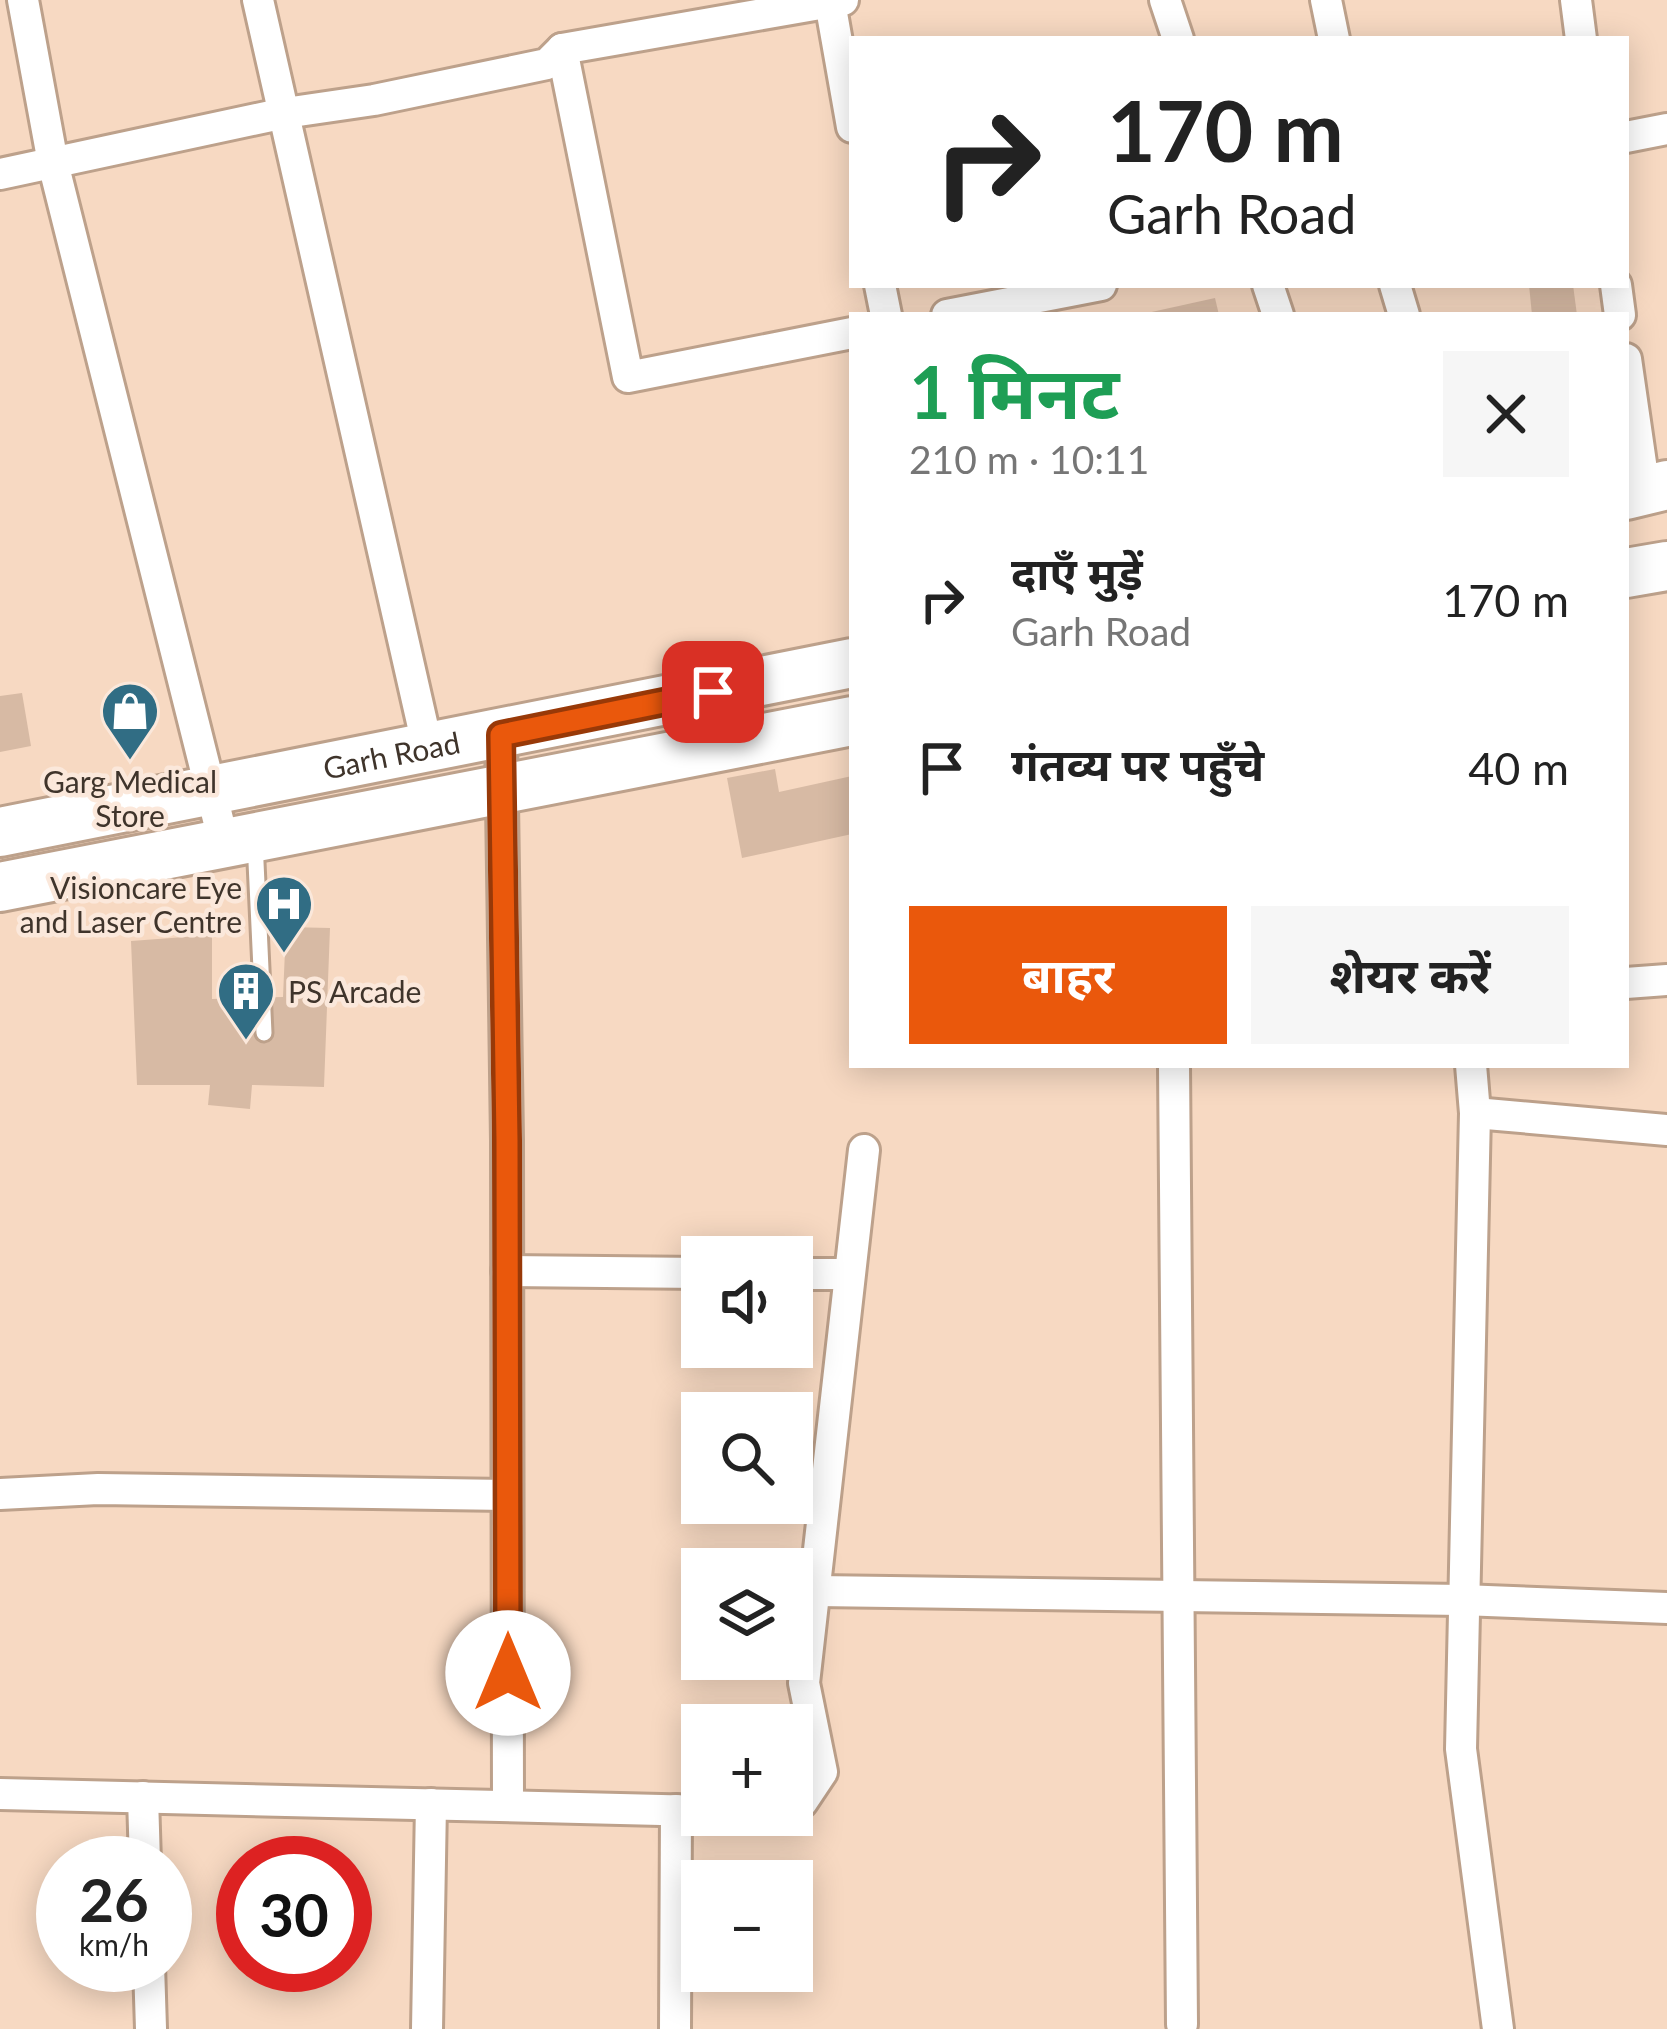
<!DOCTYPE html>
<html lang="hi">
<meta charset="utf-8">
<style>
:root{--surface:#fff;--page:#f6f6f6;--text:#222;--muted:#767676;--accent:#ea580c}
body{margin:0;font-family:Lato,"Noto Sans Devanagari",sans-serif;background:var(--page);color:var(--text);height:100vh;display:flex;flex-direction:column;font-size:45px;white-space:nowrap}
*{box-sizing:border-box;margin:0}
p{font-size:39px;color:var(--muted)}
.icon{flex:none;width:66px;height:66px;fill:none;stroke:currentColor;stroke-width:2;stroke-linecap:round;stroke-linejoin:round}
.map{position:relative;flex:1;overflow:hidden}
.details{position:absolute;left:849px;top:312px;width:780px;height:756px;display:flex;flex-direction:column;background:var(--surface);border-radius:0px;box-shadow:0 6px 30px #0003}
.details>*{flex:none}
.hud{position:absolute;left:849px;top:36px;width:780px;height:252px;border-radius:0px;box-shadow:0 6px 30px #0003;background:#fff;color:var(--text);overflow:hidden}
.tools{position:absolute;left:681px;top:1236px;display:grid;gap:24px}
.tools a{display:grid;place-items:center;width:132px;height:132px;border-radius:0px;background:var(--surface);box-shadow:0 6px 30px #0003;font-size:60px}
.speed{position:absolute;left:36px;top:1836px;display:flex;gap:24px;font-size:60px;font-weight:700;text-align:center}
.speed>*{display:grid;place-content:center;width:156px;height:156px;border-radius:50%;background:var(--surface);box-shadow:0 6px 30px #0003;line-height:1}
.speed small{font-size:30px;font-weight:400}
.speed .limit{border:18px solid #d22;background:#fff;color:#111}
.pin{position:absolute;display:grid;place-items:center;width:102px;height:102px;color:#fff;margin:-51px;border-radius:24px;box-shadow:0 6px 18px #0006}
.me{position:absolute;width:132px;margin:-66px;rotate:0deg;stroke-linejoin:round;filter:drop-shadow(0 0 9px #0008)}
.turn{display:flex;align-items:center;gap:42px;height:252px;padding:0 60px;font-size:54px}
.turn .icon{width:156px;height:156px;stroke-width:2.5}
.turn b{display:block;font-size:84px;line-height:102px}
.round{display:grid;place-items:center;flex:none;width:126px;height:126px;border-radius:0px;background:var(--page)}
.overview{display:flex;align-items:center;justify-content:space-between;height:204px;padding:0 60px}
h1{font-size:72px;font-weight:700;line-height:90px;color:#1e9e55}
.primary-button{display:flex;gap:24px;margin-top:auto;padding:24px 60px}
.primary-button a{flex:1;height:138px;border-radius:0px;background:var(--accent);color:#fff;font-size:48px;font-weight:700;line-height:138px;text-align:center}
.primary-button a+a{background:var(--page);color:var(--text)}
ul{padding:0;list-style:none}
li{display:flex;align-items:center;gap:36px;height:168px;padding:0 60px}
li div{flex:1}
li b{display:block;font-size:45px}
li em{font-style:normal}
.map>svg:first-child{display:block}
.building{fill:#d7baa4}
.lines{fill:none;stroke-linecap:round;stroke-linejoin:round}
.service-casing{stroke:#bda18b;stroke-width:21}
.minor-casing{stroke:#bda18b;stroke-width:36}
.primary-casing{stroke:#bda18b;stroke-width:54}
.service{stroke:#fff;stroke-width:15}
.minor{stroke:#fff;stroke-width:30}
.primary{stroke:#fff;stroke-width:48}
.route-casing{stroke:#983908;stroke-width:30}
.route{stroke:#ea580c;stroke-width:21}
.labels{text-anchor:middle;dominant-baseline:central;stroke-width:9;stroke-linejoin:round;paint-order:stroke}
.street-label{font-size:30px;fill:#3f342b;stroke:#fbe8db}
.poi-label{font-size:30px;fill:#3f342b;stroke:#fbe8db}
</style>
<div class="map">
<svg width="1667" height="2029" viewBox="0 0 1667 2029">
<rect width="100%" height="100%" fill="#f7d9c2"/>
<g class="building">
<path d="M1529 285H1573L1577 315H1532Z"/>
<path d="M1215 298 1219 315H1148L1147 313Z"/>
<path d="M22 693 31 746 0 752V696Z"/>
<path d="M775 769 779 792 852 776V834L742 858 727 778Z"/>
<path d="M286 927 330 928 324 1087 252 1085 250 1109 208 1105 210 1085H137L131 941 212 935V999L283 997Z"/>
</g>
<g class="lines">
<defs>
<path id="service" d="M255 841 264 1033"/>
<g id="minor">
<path d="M23 0 53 163 224 843"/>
<path d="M258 0 428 749"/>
<path d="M1165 0 1178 39"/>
<path d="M1326 0 1334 39"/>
<path d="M1576 0 1581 39"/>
<path d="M830 2 852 127"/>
<path d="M562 49 628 377 852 333"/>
<path d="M1626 137 1667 129"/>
<path d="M0 174 285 113 374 100 547 64 562 49 843 0"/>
<path d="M880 285 886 315"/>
<path d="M1268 285 1278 315"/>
<path d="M1395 285 1404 315"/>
<path d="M1616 285 1620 315"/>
<path d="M947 315 1101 285"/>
<path d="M1626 359 1645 491"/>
<path d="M501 735 507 1140 508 1806"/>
<path d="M1626 983 1667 980"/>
<path d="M1174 1065 1182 2024"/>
<path d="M1471 1065 1475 1113 1461 1749 1498 2029"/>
<path d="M1475 1113 1667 1130"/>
<path d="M507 1271 702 1273"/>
<path d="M792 1274H848"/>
<path d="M0 1494 98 1489 507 1495"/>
<path d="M817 1591 1462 1600 1667 1608"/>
<path d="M0 1794 702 1811"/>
<path d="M143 1797 145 1863"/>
<path d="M792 1804 802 1802 822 1772 804 1683 864 1150"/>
<path d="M149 1965 151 2029"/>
<path d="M427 2029 431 1804"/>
<path d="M675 2029 676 1810"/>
</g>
<g id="primary">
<path d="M1626 495 1667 485"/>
<path d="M1626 573 1667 566"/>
<path id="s1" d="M0 832 852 663"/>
<path d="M0 887 852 721"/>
</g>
</defs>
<use href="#service" class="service-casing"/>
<use href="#minor" class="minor-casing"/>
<use href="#primary" class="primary-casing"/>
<use href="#service" class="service"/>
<use href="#minor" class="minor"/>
<use href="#primary" class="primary"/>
</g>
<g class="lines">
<defs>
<path id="route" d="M508 1673 507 1140 501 735 713 692"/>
</defs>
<use href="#route" class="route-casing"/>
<use href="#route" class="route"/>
</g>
<defs>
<symbol id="shop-pin" viewBox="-11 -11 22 30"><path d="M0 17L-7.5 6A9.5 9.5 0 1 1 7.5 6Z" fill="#316d84" stroke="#fbe8db"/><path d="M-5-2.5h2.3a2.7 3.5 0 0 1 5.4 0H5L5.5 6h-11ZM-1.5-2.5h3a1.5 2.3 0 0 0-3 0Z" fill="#fff"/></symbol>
<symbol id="hospital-pin" viewBox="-11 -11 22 30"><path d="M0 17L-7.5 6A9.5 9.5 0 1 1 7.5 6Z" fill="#316d84" stroke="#fbe8db"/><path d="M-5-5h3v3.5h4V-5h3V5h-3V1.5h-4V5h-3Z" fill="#fff"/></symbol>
<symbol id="building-pin" viewBox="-11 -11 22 30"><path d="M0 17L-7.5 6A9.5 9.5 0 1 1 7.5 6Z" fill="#316d84" stroke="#fbe8db"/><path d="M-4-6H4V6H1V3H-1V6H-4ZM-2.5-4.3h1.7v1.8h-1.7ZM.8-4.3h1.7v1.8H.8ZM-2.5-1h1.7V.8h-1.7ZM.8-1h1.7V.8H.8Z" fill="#fff"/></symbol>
</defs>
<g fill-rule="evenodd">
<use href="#shop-pin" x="97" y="678" width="66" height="90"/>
<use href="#hospital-pin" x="251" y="871" width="66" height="90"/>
<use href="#building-pin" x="213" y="958" width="66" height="90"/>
</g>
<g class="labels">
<g class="street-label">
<text stroke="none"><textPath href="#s1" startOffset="399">Garh Road</textPath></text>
</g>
<g class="poi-label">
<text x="130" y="781">Garg Medical<tspan x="130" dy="34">Store</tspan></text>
<text x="242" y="887" text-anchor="end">Visioncare Eye<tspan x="242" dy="34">and Laser Centre</tspan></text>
<text x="288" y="991" text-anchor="start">PS Arcade</text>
</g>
</g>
</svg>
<div class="tools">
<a><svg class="icon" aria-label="sound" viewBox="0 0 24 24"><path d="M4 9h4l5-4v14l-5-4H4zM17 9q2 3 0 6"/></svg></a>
<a><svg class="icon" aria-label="search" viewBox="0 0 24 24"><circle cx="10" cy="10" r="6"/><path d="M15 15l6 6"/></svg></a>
<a><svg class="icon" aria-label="layers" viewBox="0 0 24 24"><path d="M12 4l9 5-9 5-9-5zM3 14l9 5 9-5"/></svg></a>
<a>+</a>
<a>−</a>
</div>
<div class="speed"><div>26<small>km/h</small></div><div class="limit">30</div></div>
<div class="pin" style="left:713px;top:692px;background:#d93025"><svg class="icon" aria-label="arrive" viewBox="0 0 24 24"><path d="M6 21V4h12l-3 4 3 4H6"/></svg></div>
<svg class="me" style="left:508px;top:1673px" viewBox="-20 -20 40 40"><circle r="19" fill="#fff"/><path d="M0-13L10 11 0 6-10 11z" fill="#ea580c"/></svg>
<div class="hud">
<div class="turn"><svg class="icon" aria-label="right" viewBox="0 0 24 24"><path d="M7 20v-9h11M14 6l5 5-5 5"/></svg><div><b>170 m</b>Garh Road</div></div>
</div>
<section class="details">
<div class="overview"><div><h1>1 मिनट</h1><p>210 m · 10:11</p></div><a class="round"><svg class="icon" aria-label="close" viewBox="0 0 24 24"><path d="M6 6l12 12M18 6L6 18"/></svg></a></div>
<ul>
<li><svg class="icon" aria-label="right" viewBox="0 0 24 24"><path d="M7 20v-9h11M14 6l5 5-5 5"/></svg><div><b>दाएँ मुड़ें</b><p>Garh Road</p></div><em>170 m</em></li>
<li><svg class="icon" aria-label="arrive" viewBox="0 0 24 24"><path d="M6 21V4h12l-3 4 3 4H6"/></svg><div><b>गंतव्य पर पहुँचे</b></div><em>40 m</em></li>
</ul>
<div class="primary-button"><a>बाहर</a><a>शेयर करें</a></div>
</section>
</div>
